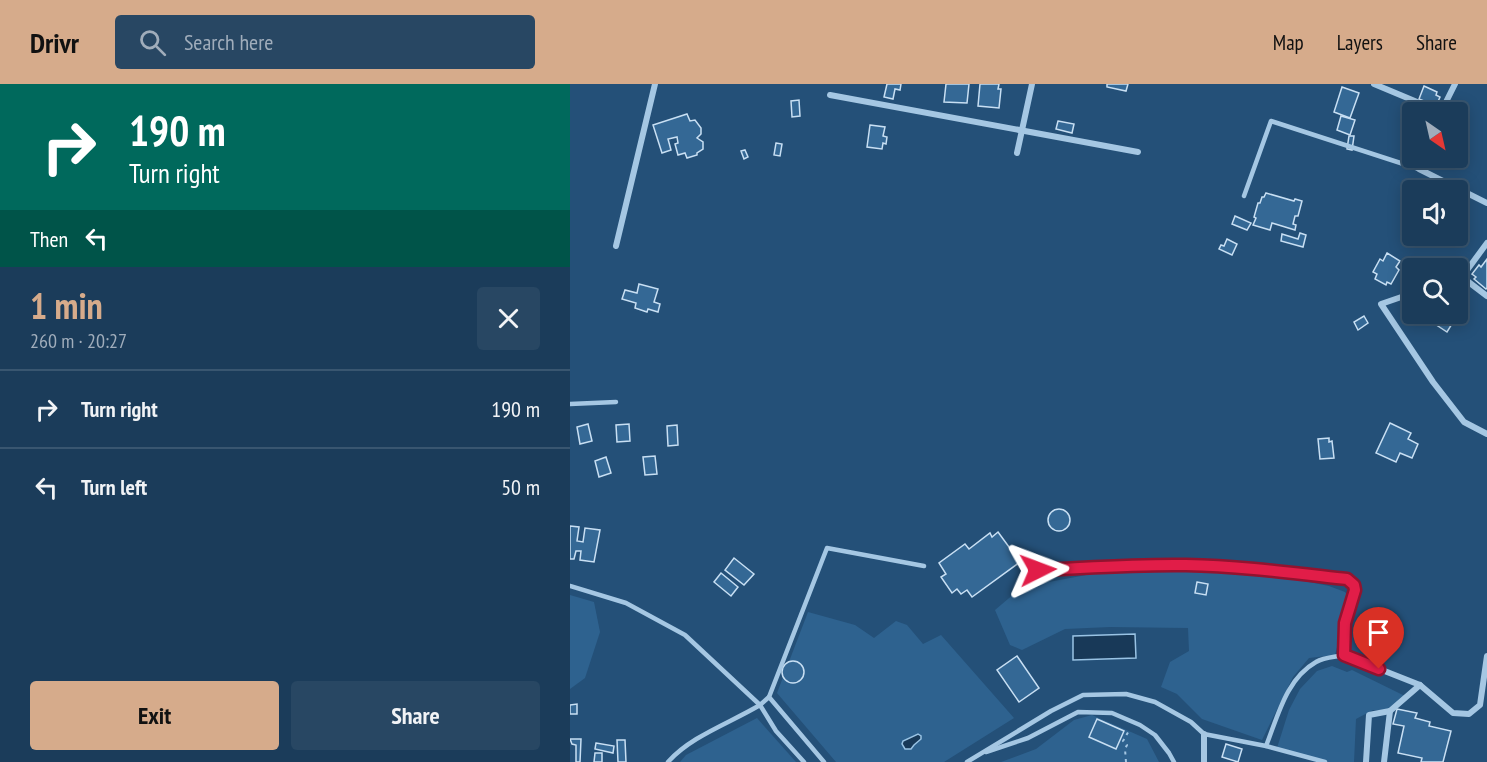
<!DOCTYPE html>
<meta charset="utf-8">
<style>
:root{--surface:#1b3c5a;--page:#284763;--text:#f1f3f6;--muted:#a0adbb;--line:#395670;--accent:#d6ab8b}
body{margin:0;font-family:"PT Sans Narrow",sans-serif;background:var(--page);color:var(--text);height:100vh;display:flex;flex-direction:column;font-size:22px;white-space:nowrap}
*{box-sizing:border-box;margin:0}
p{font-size:20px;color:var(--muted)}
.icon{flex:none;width:33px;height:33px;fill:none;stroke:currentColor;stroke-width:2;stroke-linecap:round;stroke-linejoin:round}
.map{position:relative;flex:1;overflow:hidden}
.panel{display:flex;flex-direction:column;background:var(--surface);width:570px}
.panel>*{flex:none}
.hud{background:#00695c;color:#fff;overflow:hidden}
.needle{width:39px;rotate:146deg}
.tools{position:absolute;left:832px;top:18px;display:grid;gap:12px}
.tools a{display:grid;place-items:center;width:66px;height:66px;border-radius:6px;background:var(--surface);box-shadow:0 3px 15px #0003,0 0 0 2px var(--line);font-size:30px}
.pin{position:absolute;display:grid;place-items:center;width:51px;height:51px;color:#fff;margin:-62px -26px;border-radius:50% 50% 50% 0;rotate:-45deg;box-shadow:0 0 6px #0007}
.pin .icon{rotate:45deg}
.me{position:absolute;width:66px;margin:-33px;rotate:87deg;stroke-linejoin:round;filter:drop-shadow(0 0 4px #0008)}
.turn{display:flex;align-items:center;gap:21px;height:126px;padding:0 30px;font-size:27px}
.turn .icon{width:78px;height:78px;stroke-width:2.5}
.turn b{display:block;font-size:42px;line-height:51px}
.then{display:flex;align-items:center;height:57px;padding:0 30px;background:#0003;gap:12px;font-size:22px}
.round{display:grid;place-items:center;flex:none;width:63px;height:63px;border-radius:6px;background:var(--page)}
.overview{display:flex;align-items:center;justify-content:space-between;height:102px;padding:0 30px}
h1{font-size:36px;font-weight:600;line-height:45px;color:var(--accent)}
.action{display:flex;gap:12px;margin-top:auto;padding:12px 30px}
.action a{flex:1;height:69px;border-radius:6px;background:var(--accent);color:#111;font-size:24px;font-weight:600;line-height:69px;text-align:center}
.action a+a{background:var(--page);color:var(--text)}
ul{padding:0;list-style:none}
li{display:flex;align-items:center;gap:18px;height:78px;padding:0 30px;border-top:2px solid var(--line)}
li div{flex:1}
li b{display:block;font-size:22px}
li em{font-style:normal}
header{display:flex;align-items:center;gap:36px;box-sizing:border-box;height:84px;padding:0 30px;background:var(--accent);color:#111}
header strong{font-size:28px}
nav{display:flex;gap:33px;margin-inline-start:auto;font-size:21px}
.search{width:420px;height:54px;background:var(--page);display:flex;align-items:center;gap:15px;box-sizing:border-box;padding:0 21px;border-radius:6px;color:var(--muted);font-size:22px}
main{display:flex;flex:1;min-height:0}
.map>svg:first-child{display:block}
.green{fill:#2e628f}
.water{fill:#183958;stroke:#99c3e4;stroke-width:1.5}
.building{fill:#346895;stroke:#c8dff3;stroke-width:1.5}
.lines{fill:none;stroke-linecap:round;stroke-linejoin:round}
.path{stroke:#a5c7e3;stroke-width:2;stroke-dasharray:3 4.5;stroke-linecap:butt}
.service{stroke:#a5c7e3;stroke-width:4.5}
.minor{stroke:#a5c7e3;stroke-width:6}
.route-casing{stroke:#92132f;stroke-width:15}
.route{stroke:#e11d48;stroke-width:10}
</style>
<header>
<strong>Drivr</strong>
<div class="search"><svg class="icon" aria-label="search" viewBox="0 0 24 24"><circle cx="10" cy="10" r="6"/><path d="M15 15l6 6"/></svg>Search here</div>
<nav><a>Map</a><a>Layers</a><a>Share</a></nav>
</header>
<main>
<section class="panel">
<div class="hud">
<div class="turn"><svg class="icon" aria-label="right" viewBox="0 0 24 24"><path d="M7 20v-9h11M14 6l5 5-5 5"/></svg><div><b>190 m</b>Turn right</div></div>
<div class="then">Then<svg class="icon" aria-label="left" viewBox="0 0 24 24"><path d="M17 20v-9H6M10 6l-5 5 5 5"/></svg></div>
</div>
<div class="overview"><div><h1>1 min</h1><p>260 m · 20:27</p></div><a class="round"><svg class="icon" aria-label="close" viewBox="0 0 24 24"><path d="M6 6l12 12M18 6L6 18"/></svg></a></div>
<ul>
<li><svg class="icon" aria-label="right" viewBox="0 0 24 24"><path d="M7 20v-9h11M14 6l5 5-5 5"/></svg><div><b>Turn right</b></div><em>190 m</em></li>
<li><svg class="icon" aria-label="left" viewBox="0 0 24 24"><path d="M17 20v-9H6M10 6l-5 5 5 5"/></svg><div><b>Turn left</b></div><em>50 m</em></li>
</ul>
<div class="action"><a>Exit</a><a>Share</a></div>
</section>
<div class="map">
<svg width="917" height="678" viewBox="0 0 917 678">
<rect width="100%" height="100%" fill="#245078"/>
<g class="green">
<path d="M674 485 759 502 775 508 780 515 765 571 739 574 723 593 692 656 632 635 607 610 591 603 600 578 619 567 618 544 540 543 495 545 452 566 440 561 425 526 452 503 543 486Z"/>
<path d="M0 511 24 518 30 548 15 594 0 605Z"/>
<path d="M238 528 285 541 304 554 326 537 337 541 353 560 371 551 444 634 374 678H266L207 609Z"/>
<path d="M762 582 777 588 782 586 837 613 822 626H803L786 635 784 678H751L707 664 719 626 730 605 747 587Z"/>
<path d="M522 631 577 655 589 678H431L466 665 504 636Z"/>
<path d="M187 634 226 678H110L116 671Z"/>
</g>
<g class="water">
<path d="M565 550 566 574 503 576V552Z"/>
<path d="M348 650 351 652V655L344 661 341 665H335L332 660 333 657Z"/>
</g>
<g class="building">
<path d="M317 0H331L330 6 325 5 323 15 314 13Z"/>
<path d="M376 0H399L397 19 374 18Z"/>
<path d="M410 0H429L428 5H431L429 24 408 22Z"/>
<path d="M537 0H558L556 7 537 3Z"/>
<path d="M854 2 867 8 866 11 870 13 866 22 849 15Z"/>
<path d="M772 3 789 9 780 34 764 28Z"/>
<path d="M229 16 230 32 222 33 221 17Z"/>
<path d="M117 30 120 37 125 36 131 44V50L127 54 133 58V65L127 69V71L117 74 115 69 108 71 105 60 108 59 107 53 98 55 101 66 92 69 83 41Z"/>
<path d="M771 32 785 36 780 51 767 46Z"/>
<path d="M488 37 504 40 502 49 486 45Z"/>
<path d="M300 41 315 43 313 52 317 53 316 60 313 59 312 65 297 63Z"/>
<path d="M779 52H784L782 66 777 65Z"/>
<path d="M206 59 212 60 210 72 204 71Z"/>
<path d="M175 66 178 73 174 75 171 67Z"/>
<path d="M696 109 724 117 725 115 732 117 728 132H725L723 140 726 141 725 146 702 139 700 146 683 141 686 134 684 133 688 119H690L692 113H694Z"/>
<path d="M665 132 681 139 677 146 662 140Z"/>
<path d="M730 149 736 151 733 163 711 157 712 150 728 155Z"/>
<path d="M657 155 667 160 662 171 649 165 651 161 654 162Z"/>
<path d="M817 169 830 177 826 183 829 186 821 200 817 198 816 201 805 195 807 190 803 188 810 175 813 177Z"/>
<path d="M917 175V204L916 205 904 195 906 193 902 190 909 181 911 183Z"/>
<path d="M69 200 88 205 84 218 90 220 88 228 78 225 77 228 65 224 66 219 52 215 55 206 67 209Z"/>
<path d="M864 230H876L885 235 877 248 859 236Z"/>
<path d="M794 232 798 239 788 246 784 238Z"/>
<path d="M820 339 841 349 838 355 848 360 842 374 830 369 826 378 806 369Z"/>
<path d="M18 340 22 357 10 360 7 343Z"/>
<path d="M59 340 60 357 47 358 46 341Z"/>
<path d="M107 341 108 361 98 362 97 342Z"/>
<path d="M759 354V358L762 357 764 374 750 375 748 355Z"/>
<path d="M85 372 87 390 75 391 73 373Z"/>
<path d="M36 373 41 389 29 393 25 377Z"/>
<circle cx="489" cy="436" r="11"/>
<path d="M0 442 9 443 7 457 13 458 15 444 30 446 24 478 10 476 11 467H6L4 475H0Z"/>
<path d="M428 448 450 478 402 513 397 506 391 510 387 505 382 509 371 493 376 490 369 479 395 460 399 465 420 449 422 453Z"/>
<path d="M164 474 184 490 174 501 155 486Z"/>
<path d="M151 489 168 503 161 512 144 498Z"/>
<path d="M627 498 638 500 636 511 625 509Z"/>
<path d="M447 572 469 604 449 618 427 586Z"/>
<circle cx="223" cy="588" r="11"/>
<path d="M7 620V630H0V621Z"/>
<path d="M827 625 847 629 845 634 860 638 859 642 881 647 873 678H851L852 674 828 669 834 642 823 640Z"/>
<path d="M527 635 554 647 546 665 519 653Z"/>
<path d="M0 655H11L10 678H6V661L2 660Z"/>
<path d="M47 656H55L56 678H48Z"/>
<path d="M26 659 44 662 43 669 25 665Z"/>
<path d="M656 660 672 665 668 678 652 673Z"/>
<path d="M25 669H32V678H24Z"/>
</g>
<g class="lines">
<path class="path" d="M556 678 555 665 557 661 553 657 560 645"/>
<g class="service">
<path d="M674 112 701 37 849 85"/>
<path d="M0 320 46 318"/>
<path d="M468 486C517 484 566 480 616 481 670 482 723 489 777 495L784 501 785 506 775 539 774 571C765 573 754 573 746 578 716 595 708 632 696 662"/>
<path d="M0 502 56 519 115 551 190 621 199 613"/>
<path d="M416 668 458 654 508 628 542 629 570 641 585 651 599 669 604 678"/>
<path d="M98 678C121 652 160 639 190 621L206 647 234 678"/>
<path d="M254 678 199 613 257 464 354 482"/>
<path d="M397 678 481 627 513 611 556 610 585 618 621 638 634 650 696 662 755 678"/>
</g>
<g class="minor">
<path d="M804 0 871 28"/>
<path d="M260 11 568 68"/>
<path d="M871 28 885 0"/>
<path d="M447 69 462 0"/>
<path d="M854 74 849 85 917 119"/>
<path d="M46 162 85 0"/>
<path d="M892 193 917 212"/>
<path d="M888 195 892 193 917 159"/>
<path d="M843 209 811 220 863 298 894 338 917 350"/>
<path d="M774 571 850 601 883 629 899 630 910 621 917 572"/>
<path d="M634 650V678"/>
<path d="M796 678 799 631 820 627"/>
<path d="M814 678 820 627 850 601"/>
</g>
</g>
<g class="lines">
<defs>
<path id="route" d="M468 486C517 484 566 480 616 481 670 482 723 489 777 495L784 501 785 506 775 539 774 571 809 585"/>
</defs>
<use href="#route" class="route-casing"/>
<use href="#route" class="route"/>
</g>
</svg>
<div class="tools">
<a><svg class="needle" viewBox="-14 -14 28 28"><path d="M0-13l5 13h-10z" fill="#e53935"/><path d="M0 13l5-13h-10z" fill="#a0adbb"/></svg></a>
<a><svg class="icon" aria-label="sound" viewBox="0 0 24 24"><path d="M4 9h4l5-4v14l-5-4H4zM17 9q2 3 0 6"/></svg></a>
<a><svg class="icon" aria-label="search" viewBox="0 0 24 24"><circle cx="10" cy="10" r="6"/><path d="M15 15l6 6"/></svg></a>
</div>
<div class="pin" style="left:809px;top:585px;background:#d93025"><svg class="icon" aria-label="arrive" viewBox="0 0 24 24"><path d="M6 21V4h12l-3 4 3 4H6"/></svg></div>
<svg class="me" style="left:468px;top:486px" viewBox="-20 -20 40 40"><path d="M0-17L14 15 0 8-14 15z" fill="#e11d48" stroke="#fff" stroke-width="4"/></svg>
</div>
</main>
